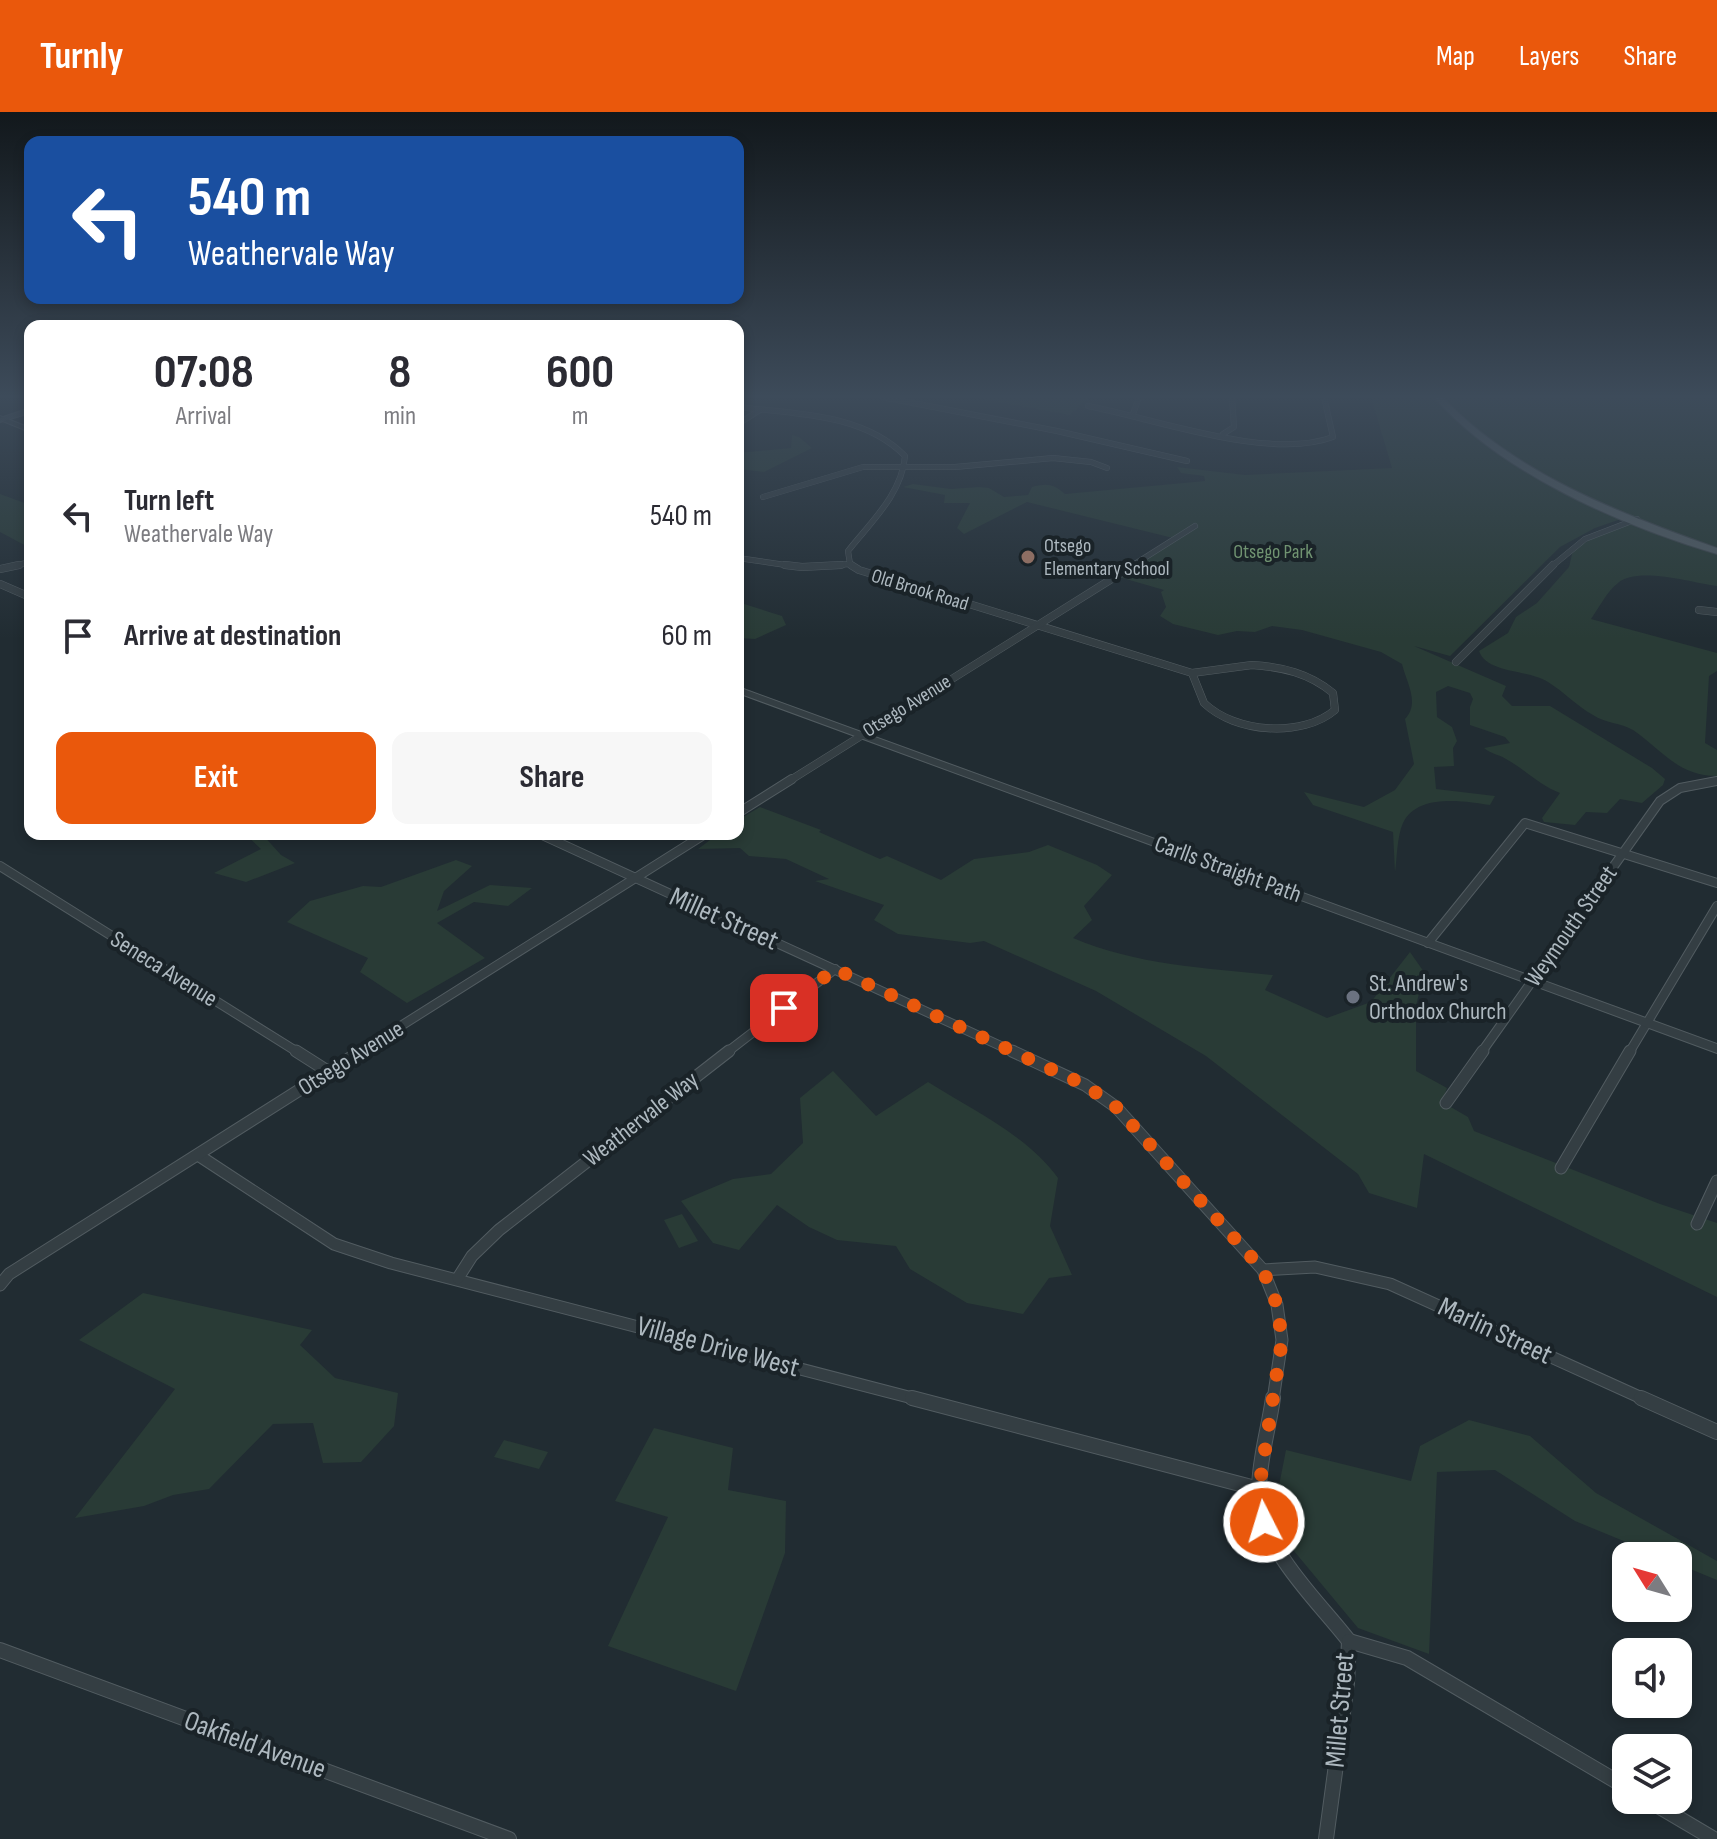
<!DOCTYPE html>
<style>
:root{--surface:#fff;--page:#f7f7f7;--text:#2b2b33;--muted:#7c7c81;--accent:#ea580c}
body{margin:0;font-family:"Sofia Sans Condensed",sans-serif;background:var(--page);color:var(--text);height:100vh;display:flex;flex-direction:column;font-size:30px;white-space:nowrap}
*{box-sizing:border-box;margin:0}
p{font-size:26px;color:var(--muted)}
.icon{flex:none;width:44px;height:44px;fill:none;stroke:currentColor;stroke-width:2;stroke-linecap:round;stroke-linejoin:round}
.map{position:relative;flex:1;overflow:hidden}
.sheet{position:absolute;left:24px;top:208px;width:720px;height:520px;display:flex;flex-direction:column;background:var(--surface);border-radius:16px;box-shadow:0 4px 12px #0003}
.sheet>*{flex:none}
.hud{position:absolute;left:24px;top:24px;width:720px;height:168px;border-radius:16px;box-shadow:0 4px 12px #0003;background:#1a4fa0;color:#fff;overflow:hidden}
.needle{width:52px;rotate:307deg}
.tools{position:absolute;left:1612px;top:1430px;display:grid;gap:16px}
.tools a{display:grid;place-items:center;width:80px;height:80px;border-radius:16px;background:var(--surface);box-shadow:0 4px 12px #0003;font-size:40px}
.pin{position:absolute;display:grid;place-items:center;width:68px;height:68px;color:#fff;margin:-34px;border-radius:16px;box-shadow:0 4px 12px #0006}
.me{position:absolute;width:88px;margin:-44px;rotate:355deg;stroke-linejoin:round;filter:drop-shadow(0 0 6px #0008)}
.turn{display:flex;align-items:center;gap:28px;height:168px;padding:0 32px;font-size:36px}
.turn .icon{width:104px;height:104px;stroke-width:2.5}
.turn b{display:block;font-size:56px;line-height:68px}
.eta{display:flex;justify-content:space-evenly;align-items:center;height:136px;text-align:center}
.eta b{font-size:48px;font-weight:700;line-height:56px}
.primary-button{display:flex;gap:16px;margin-top:auto;padding:16px 32px}
.primary-button a{flex:1;height:92px;border-radius:16px;background:var(--accent);color:#fff;font-size:32px;font-weight:700;line-height:92px;text-align:center}
.primary-button a+a{background:var(--page);color:var(--text)}
ul{padding:0;list-style:none}
li{display:flex;align-items:center;gap:24px;height:120px;padding:0 32px}
li div{flex:1}
li b{display:block;font-size:30px}
li em{font-style:normal}
header{display:flex;align-items:center;gap:48px;box-sizing:border-box;height:112px;padding:0 40px;background:var(--accent);color:#fff}
header strong{font-size:38px}
nav{display:flex;gap:44px;margin-inline-start:auto;font-size:28px}
.map>svg:first-child{display:block}
.green{fill:#293b36}
.lines{fill:none;stroke-linecap:round;stroke-linejoin:round}
.minor-far4-casing{stroke:#525c61;stroke-width:6}
.minor-far3-casing{stroke:#525c61;stroke-width:8}
.minor-far2-casing{stroke:#525c61;stroke-width:10}
.minor-far1-casing{stroke:#525c61;stroke-width:13}
.minor-casing{stroke:#525c61;stroke-width:16}
.tertiary-casing{stroke:#525c61;stroke-width:2}
.secondary-casing{stroke:#525c61;stroke-width:2}
.primary-casing{stroke:#3e474d;stroke-width:2}
.minor-far4{stroke:#343e43;stroke-width:5}
.minor-far3{stroke:#343e43;stroke-width:7}
.minor-far2{stroke:#343e43;stroke-width:8}
.minor-far1{stroke:#343e43;stroke-width:11}
.minor{stroke:#343e43;stroke-width:14}
.tertiary{fill:#343e43;fill-rule:evenodd}
.secondary{fill:#434e56;fill-rule:evenodd}
.primary{fill:#525d63;fill-rule:evenodd}
.route{stroke:#ea580c;stroke-width:14;stroke-dasharray:0 25.2}
.education-dot{fill:#8d6e63;stroke:#1a2328;stroke-width:3}
.worship-dot{fill:#6b7280;stroke:#1a2328;stroke-width:3}
.labels{text-anchor:middle;dominant-baseline:central;stroke-width:8;stroke-linejoin:round;paint-order:stroke}
.far-poi-label{font-size:20px;fill:#aeb9c0;stroke:#1a2328;text-anchor:start}
.far-park-label{font-size:20px;fill:#709371;stroke:#1a2328}
.far-street-label{font-size:20px;fill:#aeb9c0;stroke:#1a2328}
.street-label{font-size:24px;fill:#aeb9c0;stroke:#1a2328}
.poi-label{font-size:24px;fill:#aeb9c0;stroke:#1a2328;text-anchor:start}
.near-street-label{font-size:28px;fill:#aeb9c0;stroke:#1a2328}
</style>
<header>
<strong>Turnly</strong>
<nav><a>Map</a><a>Layers</a><a>Share</a></nav>
</header>
<div class="map">
<svg width="1717" height="1727" viewBox="0 0 1717 1727">
<rect width="100%" height="100%" fill="#212c32"/>
<g class="green">
<path d="M971 285H1089L1070 303Z"/>
<path d="M1371 285H1717V474C1693 471 1637 454 1618 471 1607 479 1599 496 1591 507L1717 541V559L1709 564 1705 631 1717 638V664C1678 664 1662 638 1633 618 1621 611 1605 611 1593 603 1577 594 1564 580 1548 570 1528 557 1487 562 1479 539L1508 521 1516 505 1537 491 1569 455 1573 438 1606 418 1635 411 1624 406 1595 416 1560 435 1450 544 1414 534 1506 574 1502 584 1512 594H1550L1652 656 1665 667 1663 673 1642 691 1620 687 1607 701 1586 700 1575 713 1544 710 1542 706 1560 681C1539 673 1526 658 1506 647 1498 642 1491 642 1484 636L1510 631 1505 625 1470 613V595L1473 587 1470 581 1448 574 1436 580 1437 605 1452 615 1457 629 1453 636 1454 654 1434 655 1436 677 1495 684 1490 693C1465 689 1417 681 1403 711 1397 724 1397 746 1395 760L1393 720 1313 693 1304 680 1364 695 1395 678 1414 652 1405 607C1420 591 1407 572 1402 552L1381 540 1302 518 1272 514 1255 520 1237 519 1218 523 1173 512 1160 504 1166 495 1161 480 1164 478 1119 465 1177 427 1027 390 964 422 957 416 970 391H944L945 383 903 375 913 372 951 377 979 375 989 376 1004 385 1028 383 1032 375C1047 371 1054 372 1065 382L1205 369 1204 364 1181 361 1177 355 1245 363 1392 356Z"/>
<path d="M792 323 799 325 812 336 764 360 738 357V341L791 336Z"/>
<path d="M0 382 30 393V436L0 420Z"/>
<path d="M738 490 782 504 786 513 755 527 738 526Z"/>
<path d="M760 695 821 718 819 720 880 747 887 744 941 768 974 747 1029 740 1048 733 1097 753 1112 763 1084 794 1092 808 1073 826C1136 853 1206 856 1273 863L1265 878 1327 906 1371 890 1410 840 1424 860 1416 894V959L1447 976 1442 990 1468 1005 1474 1019 1660 1092 1717 1111V1185L1424 1042 1417 1096 1369 1081 1358 1062 1206 944 1096 879 984 829 970 831 898 822 874 808 884 793 815 769 829 767 786 747 749 744 740 736 698 737 718 722H738V708Z"/>
<path d="M245 722H262L281 743 295 751 246 770 214 761 261 737Z"/>
<path d="M456 748 472 754 444 779 437 799 490 773 532 776 508 794 474 790 437 811 485 846 407 891 360 860 368 846 287 810 310 789 363 774 381 775Z"/>
<path d="M833 959 876 1004 928 970C971 997 1028 1024 1058 1066L1050 1114 1072 1163 1049 1166 1023 1202 967 1191 910 1157 896 1134 837 1128 809 1115 777 1093 739 1138 713 1131 681 1089 733 1067 771 1062 803 1031 800 986Z"/>
<path d="M682 1102 698 1129 679 1136 664 1108Z"/>
<path d="M143 1181 312 1218 300 1233 335 1266 398 1281 394 1314 361 1350 323 1351 313 1311 273 1312 209 1377 173 1383 144 1394 75 1406 175 1277 79 1228Z"/>
<path d="M1469 1308 1530 1324 1596 1381 1717 1449V1468L1678 1452V1444H1660L1575 1409 1495 1358 1437 1360 1429 1542 1358 1516 1284 1427 1274 1399 1286 1338 1411 1369 1420 1334Z"/>
<path d="M654 1316 733 1336 728 1378 786 1389 785 1441 736 1579 608 1534 668 1405 615 1389Z"/>
<path d="M504 1328 548 1340 539 1357 494 1345Z"/>
</g>
<g class="lines">
<defs>
<g id="minor-far4">
<path d="M882 285 1057 319 1187 349"/>
<path d="M1088 294C1156 307 1269 349 1333 325L1324 285"/>
<path d="M738 295C794 302 863 301 905 344 902 382 870 411 848 439L850 452 854 455"/>
<path d="M1133 302 1139 285"/>
<path d="M738 312 760 298"/>
<path d="M1223 322 1234 315 1232 285"/>
<path d="M763 385 863 355H955L1053 346 1091 350 1107 356"/>
<path d="M738 446 799 455"/>
<path d="M10 455 30 450"/>
<path d="M809 455 850 452"/>
<path d="M1130 455 1195 414"/>
<path d="M1551 455 1585 427 1637 407"/>
</g>
<g id="minor-far3">
<path d="M785 453 802 455 841 453"/>
<path d="M851 453 859 458 1192 561"/>
<path d="M0 457 19 453"/>
<path d="M0 472 30 485"/>
<path d="M1699 498 1717 500"/>
<path d="M1456 550 1553 453"/>
<path d="M1252 553C1282 555 1309 561 1333 581L1335 598C1302 626 1235 621 1204 591L1192 561Z"/>
<path d="M789 669 1134 453"/>
</g>
<g id="minor-far2">
<path d="M738 701 792 667"/>
<path d="M540 722 1016 941"/>
<path d="M0 754 299 941"/>
<path d="M1428 831 1525 711 1717 771"/>
<path d="M358 941 705 722"/>
<path d="M726 941 835 857"/>
<path d="M1481 941 1660 689 1680 676 1717 669"/>
<path d="M1629 941 1717 794"/>
</g>
<g id="minor-far1">
<path d="M296 939 329 960"/>
<path d="M1012 939 1085 973 1116 995 1263 1158 1277 1193 1282 1228 1273 1288"/>
<path d="M1446 991 1483 939"/>
<path d="M198 1043 334 1132 391 1151 920 1288"/>
<path d="M1561 1056 1630 939"/>
<path d="M1697 1112 1717 1069"/>
<path d="M1263 1158 1315 1155 1390 1172 1646 1288"/>
<path d="M458 1166 472 1144 499 1118 729 939"/>
<path d="M0 1173 9 1162 361 939"/>
</g>
<g id="minor">
<path d="M912 1286 1259 1377"/>
<path d="M1273 1286C1269 1315 1259 1348 1259 1378 1260 1437 1315 1485 1349 1529L1347 1571 1326 1727"/>
<path d="M1641 1286 1717 1320"/>
<path d="M1349 1529 1407 1546 1626 1675"/>
<path d="M0 1538 509 1727"/>
<path d="M1648 1688 1714 1727"/>
</g>
<g id="tertiary">
<path d="M0 304 30 316V320L0 308Z"/>
<path d="M738 575 1717 932V941L738 581Z"/>
</g>
<path id="secondary" d="M27 297H30V301L0 310V306Z"/>
<path id="primary" d="M1434 285H1442C1516 362 1618 401 1717 436V442C1622 414 1500 361 1434 285Z"/>
</defs>
<use href="#minor-far4" class="minor-far4-casing"/>
<use href="#minor-far3" class="minor-far3-casing"/>
<use href="#minor-far2" class="minor-far2-casing"/>
<use href="#minor-far1" class="minor-far1-casing"/>
<use href="#minor" class="minor-casing"/>
<use href="#tertiary" class="tertiary-casing"/>
<use href="#secondary" class="secondary-casing"/>
<use href="#primary" class="primary-casing"/>
<use href="#minor-far4" class="minor-far4"/>
<use href="#minor-far3" class="minor-far3"/>
<use href="#minor-far2" class="minor-far2"/>
<use href="#minor-far1" class="minor-far1"/>
<use href="#minor" class="minor"/>
<use href="#tertiary" class="tertiary"/>
<use href="#secondary" class="secondary"/>
<use href="#primary" class="primary"/>
</g>
<linearGradient id="sky" x2="0" y2="1"><stop stop-color="#12181c"/><stop offset="0.54" stop-color="#3d4b5a"/><stop offset="1" stop-color="#3d4b5a" stop-opacity="0"/></linearGradient>
<rect width="1717" height="527" fill="url(#sky)"/>
<g class="lines">
<path class="route" d="M784 896 835 857 1085 973 1116 995 1263 1158 1277 1193 1282 1228 1259 1377 1264 1410"/>
</g>
<circle class="education-dot" cx="1028" cy="445" r="8"/>
<circle class="worship-dot" cx="1353" cy="885" r="8"/>
<g class="labels">
<g class="far-poi-label">
<text x="1044" y="434">Otsego<tspan x="1044" dy="23">Elementary School</tspan></text>
</g>
<g class="far-park-label">
<text x="1273" y="440">Otsego Park</text>
</g>
<g class="far-street-label">
<text transform="translate(920 478) rotate(17)">Old Brook Road</text>
<text transform="translate(907 594) rotate(-32)">Otsego Avenue</text>
</g>
<g class="street-label">
<text transform="translate(1228 757) rotate(20)">Carlls Straight Path</text>
<text transform="translate(1571 814) rotate(-55)">Weymouth Street</text>
<text transform="translate(164 857) rotate(32)">Seneca Avenue</text>
<text transform="translate(351 946) rotate(-32)">Otsego Avenue</text>
<text transform="translate(641 1007) rotate(-38)">Weathervale Way</text>
</g>
<g class="poi-label">
<text x="1369" y="871">St. Andrew's<tspan x="1369" dy="28">Orthodox Church</tspan></text>
</g>
<g class="near-street-label">
<text transform="translate(724 807) rotate(24)">Millet Street</text>
<text transform="translate(1495 1219) rotate(25)">Marlin Street</text>
<text transform="translate(718 1235) rotate(15)">Village Drive West</text>
<text transform="translate(1340 1598) rotate(-85)">Millet Street</text>
<text transform="translate(255 1633) rotate(20)">Oakfield Avenue</text>
</g>
</g>
</svg>
<div class="tools">
<a><svg class="needle" viewBox="-14 -14 28 28"><path d="M0-13l5 13h-10z" fill="#e53935"/><path d="M0 13l5-13h-10z" fill="#7c7c81"/></svg></a>
<a><svg class="icon" aria-label="sound" viewBox="0 0 24 24"><path d="M4 9h4l5-4v14l-5-4H4zM17 9q2 3 0 6"/></svg></a>
<a><svg class="icon" aria-label="layers" viewBox="0 0 24 24"><path d="M12 4l9 5-9 5-9-5zM3 14l9 5 9-5"/></svg></a>
</div>
<div class="pin" style="left:784px;top:896px;background:#d93025"><svg class="icon" aria-label="arrive" viewBox="0 0 24 24"><path d="M6 21V4h12l-3 4 3 4H6"/></svg></div>
<svg class="me" style="left:1264px;top:1410px" viewBox="-20 -20 40 40"><circle r="17" fill="#ea580c" stroke="#fff" stroke-width="3"/><path d="M0-11L8 9 0 5-8 9z" fill="#fff"/></svg>
<div class="hud">
<div class="turn"><svg class="icon" aria-label="left" viewBox="0 0 24 24"><path d="M17 20v-9H6M10 6l-5 5 5 5"/></svg><div><b>540 m</b>Weathervale Way</div></div>
</div>
<section class="sheet">
<div class="eta">
<div><b>07:08</b><p>Arrival</p></div>
<div><b>8</b><p>min</p></div>
<div><b>600</b><p>m</p></div>
</div>
<ul>
<li><svg class="icon" aria-label="left" viewBox="0 0 24 24"><path d="M17 20v-9H6M10 6l-5 5 5 5"/></svg><div><b>Turn left</b><p>Weathervale Way</p></div><em>540 m</em></li>
<li><svg class="icon" aria-label="arrive" viewBox="0 0 24 24"><path d="M6 21V4h12l-3 4 3 4H6"/></svg><div><b>Arrive at destination</b></div><em>60 m</em></li>
</ul>
<div class="primary-button"><a>Exit</a><a>Share</a></div>
</section>
</div>
